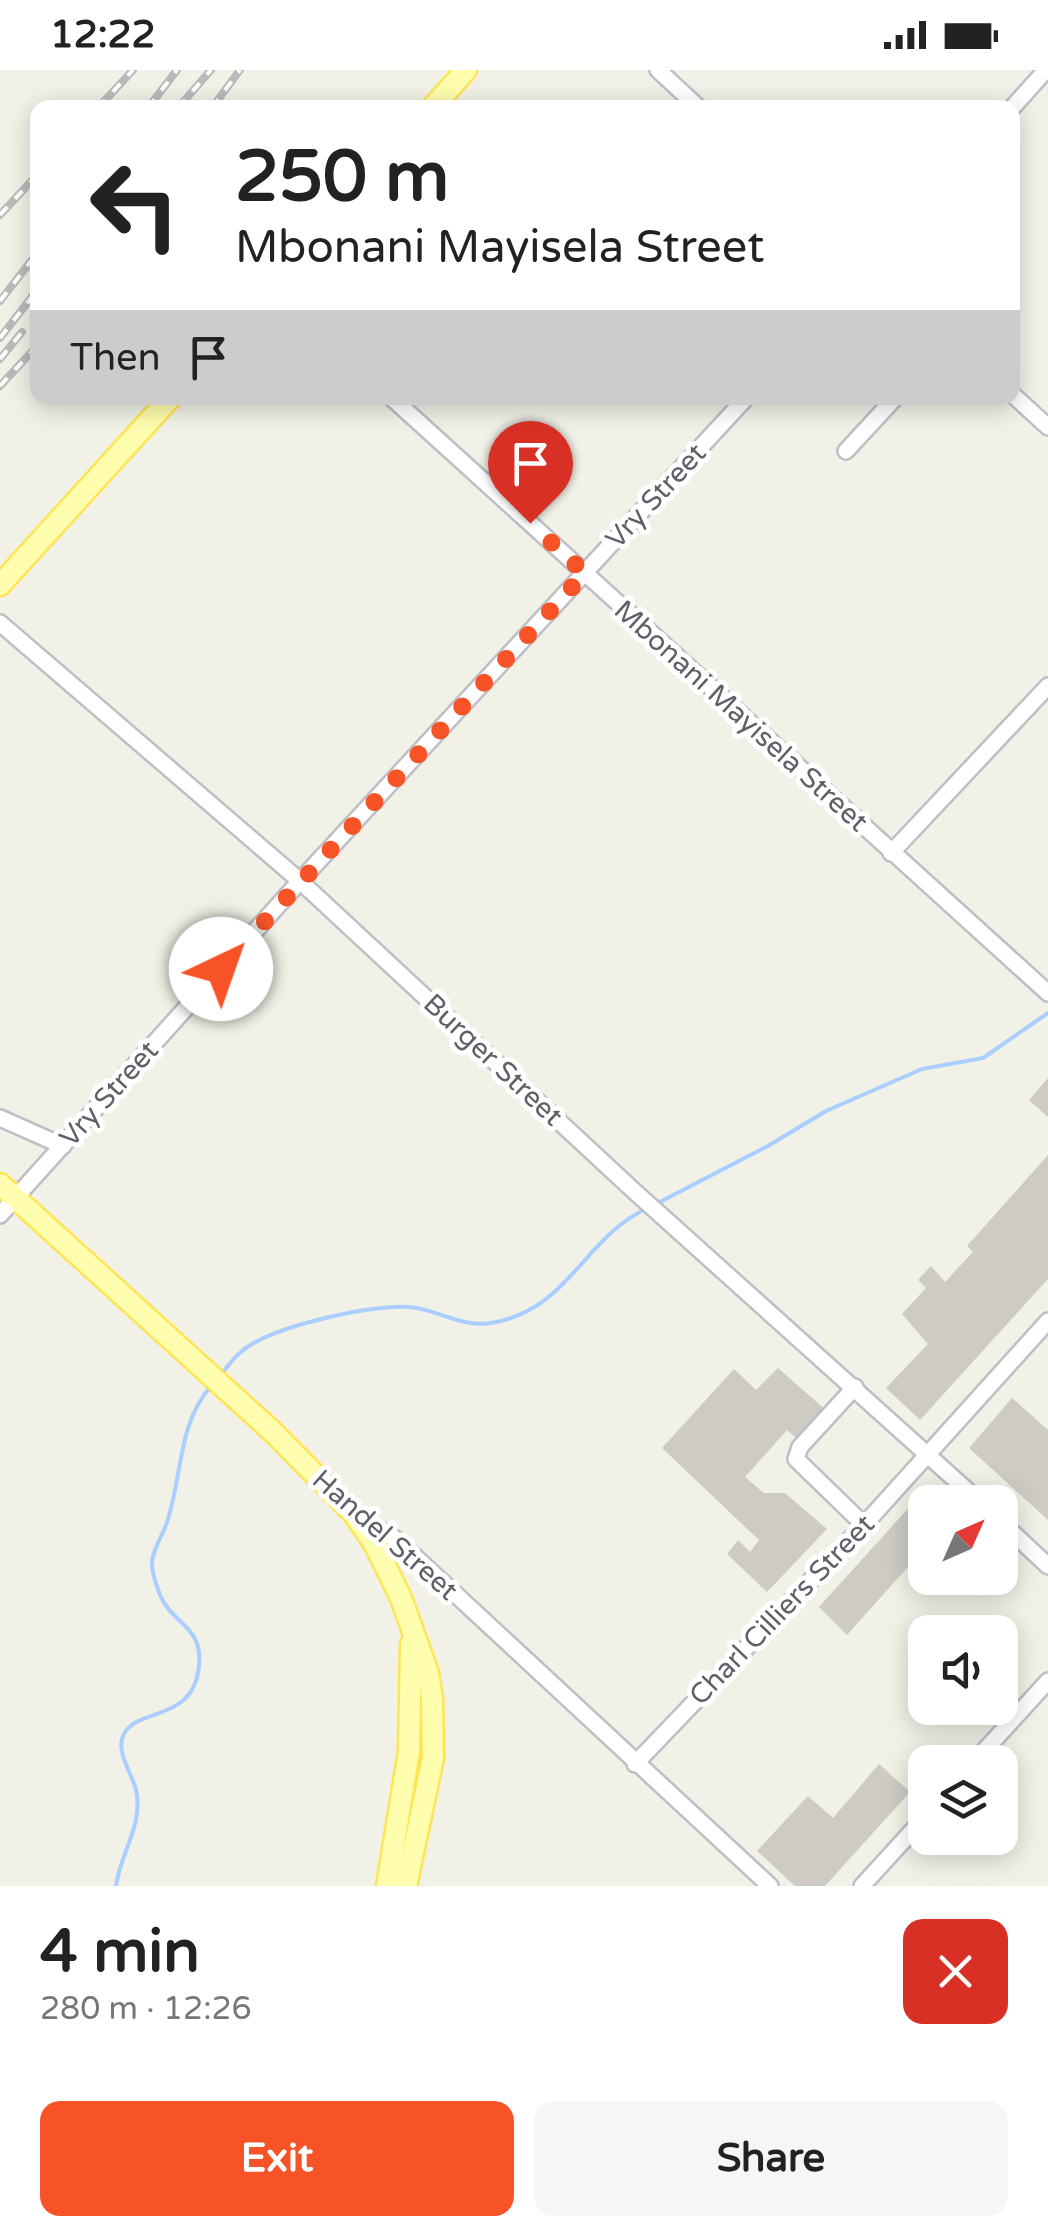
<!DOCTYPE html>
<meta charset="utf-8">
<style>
:root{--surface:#fff;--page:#f6f6f6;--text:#222;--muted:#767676;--accent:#f85326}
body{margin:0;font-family:"Varela Round",sans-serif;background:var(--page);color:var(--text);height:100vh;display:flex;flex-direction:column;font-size:38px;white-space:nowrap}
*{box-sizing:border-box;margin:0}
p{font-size:32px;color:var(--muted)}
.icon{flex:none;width:55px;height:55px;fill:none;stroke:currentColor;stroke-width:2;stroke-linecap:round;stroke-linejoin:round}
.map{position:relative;height:1816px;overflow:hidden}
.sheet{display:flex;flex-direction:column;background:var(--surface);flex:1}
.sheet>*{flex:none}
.guide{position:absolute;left:30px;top:30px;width:990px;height:305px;border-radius:20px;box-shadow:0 5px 25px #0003;background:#fff;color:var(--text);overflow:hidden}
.needle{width:65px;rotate:45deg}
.tools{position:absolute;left:908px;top:1415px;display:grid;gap:20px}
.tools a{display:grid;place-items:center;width:110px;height:110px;border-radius:20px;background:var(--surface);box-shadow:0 5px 25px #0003;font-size:50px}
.pin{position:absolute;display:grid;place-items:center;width:85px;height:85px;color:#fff;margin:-102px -42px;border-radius:50% 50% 50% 0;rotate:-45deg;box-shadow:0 0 10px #0007}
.pin .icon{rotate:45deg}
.me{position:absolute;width:110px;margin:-55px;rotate:42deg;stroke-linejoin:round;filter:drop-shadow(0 0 8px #0008)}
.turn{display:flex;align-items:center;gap:35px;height:210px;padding:0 40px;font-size:45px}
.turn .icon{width:130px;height:130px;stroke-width:2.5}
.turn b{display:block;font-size:70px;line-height:85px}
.then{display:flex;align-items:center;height:95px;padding:0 40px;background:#0003;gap:20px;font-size:38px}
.round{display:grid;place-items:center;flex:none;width:105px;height:105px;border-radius:20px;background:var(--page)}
.headline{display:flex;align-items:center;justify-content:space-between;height:170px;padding:0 40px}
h1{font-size:60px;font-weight:800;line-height:75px}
.primary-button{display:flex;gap:20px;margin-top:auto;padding:20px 40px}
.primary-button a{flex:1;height:115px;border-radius:20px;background:var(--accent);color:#fff;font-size:40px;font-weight:800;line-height:115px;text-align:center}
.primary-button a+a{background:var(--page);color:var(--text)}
.status{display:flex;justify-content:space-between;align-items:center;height:70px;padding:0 50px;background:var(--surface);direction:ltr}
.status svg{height:28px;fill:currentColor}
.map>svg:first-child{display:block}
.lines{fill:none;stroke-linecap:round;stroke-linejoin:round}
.stream{stroke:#a9ceff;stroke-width:4}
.building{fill:#cdcbc4}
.minor-casing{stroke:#bebfc6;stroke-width:20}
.major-casing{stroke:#fde554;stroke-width:25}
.minor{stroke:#fff;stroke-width:15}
.major{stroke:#fffdae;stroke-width:20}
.rail-casing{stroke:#bababb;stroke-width:8}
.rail{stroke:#fff;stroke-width:4;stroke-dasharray:11;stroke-linecap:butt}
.route{stroke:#f85326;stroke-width:18;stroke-dasharray:0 32.4}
.labels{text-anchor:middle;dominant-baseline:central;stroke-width:10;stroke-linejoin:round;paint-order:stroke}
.street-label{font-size:28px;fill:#5e6168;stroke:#fff}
</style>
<div class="status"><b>12:22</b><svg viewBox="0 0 49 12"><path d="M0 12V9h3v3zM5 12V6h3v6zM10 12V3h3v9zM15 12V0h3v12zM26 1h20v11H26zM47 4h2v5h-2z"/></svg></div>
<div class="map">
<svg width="1048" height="1816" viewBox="0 0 1048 1816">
<rect width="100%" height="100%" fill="#f1f1e7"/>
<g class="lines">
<g class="stream">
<path d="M656 1134 768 1076 826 1041 922 999 983 988 1048 943"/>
<path d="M221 1305C227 1297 233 1288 241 1282 268 1257 372 1234 409 1237 437 1239 462 1258 491 1253 570 1240 583 1167 648 1138"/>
<path d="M116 1816C120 1784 144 1754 136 1720 132 1704 118 1685 122 1669 131 1635 194 1656 199 1595 203 1556 172 1554 160 1525 157 1517 152 1504 152 1495 151 1482 163 1465 167 1452 183 1405 177 1355 211 1316"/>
</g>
</g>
<g class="building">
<path d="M1048 1008V1047L1029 1030Z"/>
<path d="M1048 1085V1209L920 1350 886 1318 928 1274 902 1244 926 1218 918 1210 931 1196 945 1212 973 1182 967 1176Z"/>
<path d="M778 1298 828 1342 801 1372 787 1360 745 1407 764 1423H785L827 1459 767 1522 727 1484 738 1470 750 1482 759 1470 662 1378 734 1299 756 1320Z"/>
<path d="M1012 1328 1048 1360V1450L969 1378Z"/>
<path d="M924 1421 937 1432H925V1484L922 1481 847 1565 819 1537Z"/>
<path d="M879 1694 910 1722 825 1816H795L757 1781 808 1726 833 1748Z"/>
</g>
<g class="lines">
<defs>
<g id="minor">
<path d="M658 0 699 38"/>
<path d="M1012 38 1046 0"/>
<path d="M1012 324 1048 357"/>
<path d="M392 328 1048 923"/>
<path d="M846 381 895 328"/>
<path d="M0 553 300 811 634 1121 980 1432"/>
<path d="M891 783 1048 616"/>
<path d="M0 1048 63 1076"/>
<path d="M0 1145 300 811 746 328"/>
<path d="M855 1317 800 1377 796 1389 864 1455"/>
<path d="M361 1448 397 1470 770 1816"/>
<path d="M1000 1451 1048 1496"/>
<path d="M974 1692 1048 1611"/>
<path d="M635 1694 864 1455 1048 1251"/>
<path d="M862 1816 925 1747"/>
</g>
<g id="major">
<path d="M432 38 466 0"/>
<path d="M0 515 170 328"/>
<path d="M0 1114 273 1362 354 1444 375 1475 401 1528 428 1603 432 1629 433 1688 406 1816"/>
<path d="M387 1816 409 1681 411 1574"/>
</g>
</defs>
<use href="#minor" class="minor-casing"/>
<use href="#major" class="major-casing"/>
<use href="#minor" class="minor"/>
<use href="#major" class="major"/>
<defs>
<g id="rail">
<path d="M98 38 133 0"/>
<path d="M148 38 177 0"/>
<path d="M178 38 211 0"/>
<path d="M212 38 240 0"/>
<path d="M0 145 38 104"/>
<path d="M0 231 38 182"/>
<path d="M0 268 38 219"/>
<path d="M0 289 22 262"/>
<path d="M0 316 38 275"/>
</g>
</defs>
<use href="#rail" class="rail-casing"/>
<use href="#rail" class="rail"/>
</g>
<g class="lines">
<path class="route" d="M221 899 585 503 530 453"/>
</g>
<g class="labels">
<g class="street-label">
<text transform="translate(656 426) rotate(-47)">Vry Street</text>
<text transform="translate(741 646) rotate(42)">Mbonani Mayisela Street</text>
<text transform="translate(493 990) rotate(43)">Burger Street</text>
<text transform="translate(109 1024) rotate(-48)">Vry Street</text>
<text transform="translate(385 1465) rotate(41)">Handel Street</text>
<text transform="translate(782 1540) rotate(-46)">Charl Cilliers Street</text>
</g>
</g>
</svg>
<div class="tools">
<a><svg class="needle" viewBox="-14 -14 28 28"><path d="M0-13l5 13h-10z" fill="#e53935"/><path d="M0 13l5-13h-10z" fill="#767676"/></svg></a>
<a><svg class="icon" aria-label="sound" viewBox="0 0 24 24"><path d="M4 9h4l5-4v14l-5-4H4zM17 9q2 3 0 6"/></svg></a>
<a><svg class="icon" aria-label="layers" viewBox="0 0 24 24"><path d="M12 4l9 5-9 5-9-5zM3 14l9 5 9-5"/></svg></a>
</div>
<div class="pin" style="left:530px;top:453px;background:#d93025"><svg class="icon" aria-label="arrive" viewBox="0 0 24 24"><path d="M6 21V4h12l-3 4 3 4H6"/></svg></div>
<svg class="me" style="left:221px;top:899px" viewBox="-20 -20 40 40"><circle r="19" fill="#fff"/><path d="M0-13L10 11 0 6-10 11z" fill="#f85326"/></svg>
<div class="guide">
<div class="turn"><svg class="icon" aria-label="left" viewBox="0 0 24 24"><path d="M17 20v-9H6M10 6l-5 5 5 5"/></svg><div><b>250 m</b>Mbonani Mayisela Street</div></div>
<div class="then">Then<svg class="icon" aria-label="arrive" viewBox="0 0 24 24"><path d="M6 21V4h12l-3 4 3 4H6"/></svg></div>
</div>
</div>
<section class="sheet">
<div class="headline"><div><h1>4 min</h1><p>280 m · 12:26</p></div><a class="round" style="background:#d93025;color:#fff"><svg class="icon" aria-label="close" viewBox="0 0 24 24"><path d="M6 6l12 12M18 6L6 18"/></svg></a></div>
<div class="primary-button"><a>Exit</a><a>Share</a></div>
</section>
